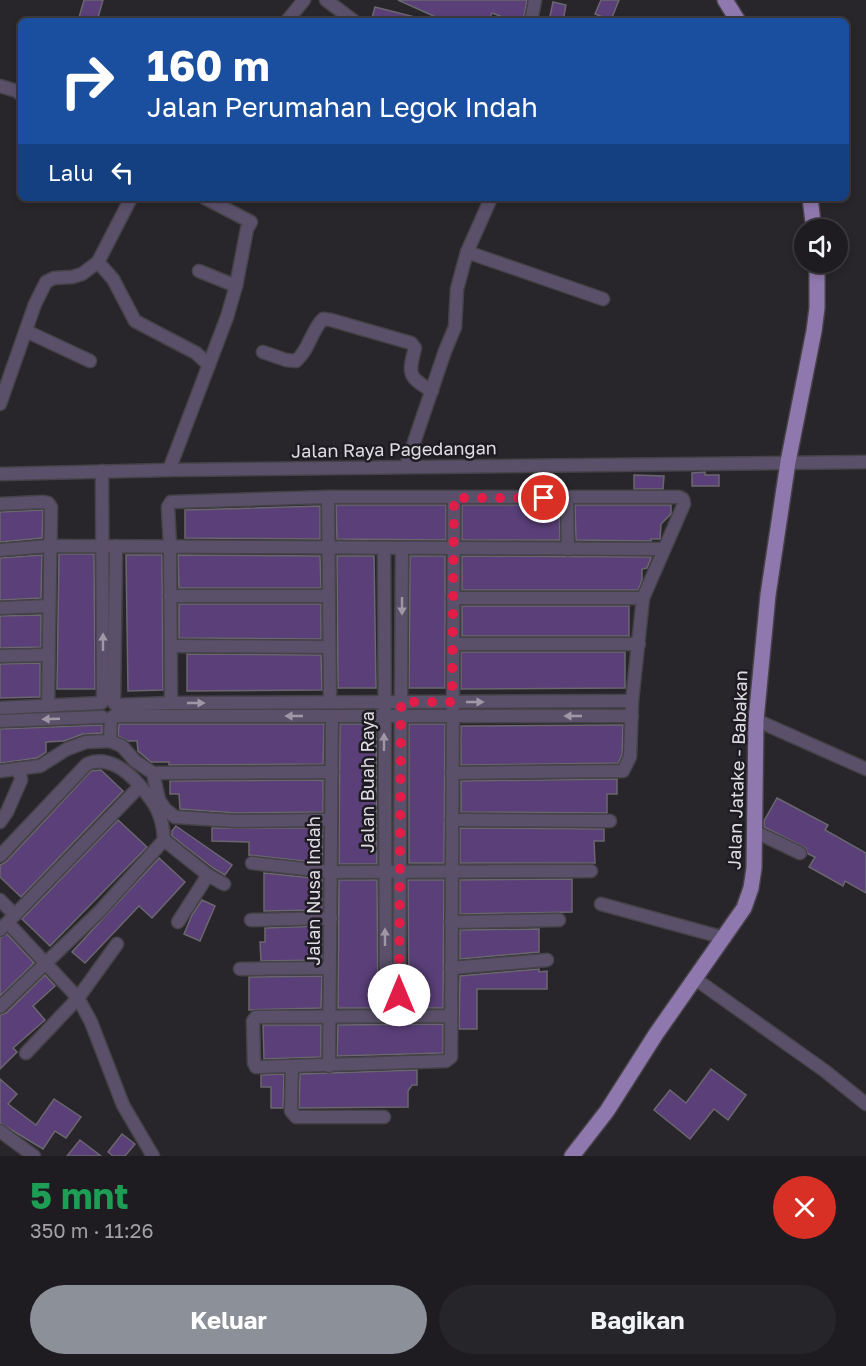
<!DOCTYPE html>
<html lang="id">
<meta charset="utf-8">
<style>
:root{--surface:#1e1c20;--page:#262529;--text:#f1f3f6;--muted:#a1a1a5;--line:#3c3a3e;--accent:#8c9099}
body{margin:0;font-family:"Golos Text",sans-serif;background:var(--page);color:var(--text);height:100vh;display:flex;flex-direction:column;font-size:22px;white-space:nowrap}
*{box-sizing:border-box;margin:0}
p{font-size:20px;color:var(--muted)}
.icon{flex:none;width:33px;height:33px;fill:none;stroke:currentColor;stroke-width:2;stroke-linecap:round;stroke-linejoin:round}
.map{position:relative;height:1156px;overflow:hidden}
.side{display:flex;flex-direction:column;background:var(--surface);flex:1}
.side>*{flex:none}
.banner{position:absolute;left:18px;top:18px;width:831px;height:183px;border-radius:9px;box-shadow:0 3px 9px #0003,0 0 0 2px var(--line);background:#1a4fa0;color:#fff;overflow:hidden}
.buttons{position:absolute;left:794px;top:219px;display:grid;gap:12px}
.buttons a{display:grid;place-items:center;width:54px;height:54px;border-radius:50%;background:var(--surface);box-shadow:0 3px 9px #0003,0 0 0 2px var(--line);font-size:30px}
.pin{position:absolute;display:grid;place-items:center;width:51px;height:51px;color:#fff;margin:-26px;border:3px solid #fff;border-radius:50%;box-shadow:0 2px 6px #0007}
.me{position:absolute;width:66px;margin:-33px;rotate:0deg;stroke-linejoin:round;filter:drop-shadow(0 0 4px #0008)}
.turn{display:flex;align-items:center;gap:21px;height:126px;padding:0 30px;font-size:27px}
.turn .icon{width:78px;height:78px;stroke-width:2.5}
.turn b{display:block;font-size:42px;line-height:51px}
.then{display:flex;align-items:center;height:57px;padding:0 30px;background:#0003;gap:12px;font-size:22px}
.round{display:grid;place-items:center;flex:none;width:63px;height:63px;border-radius:32px;background:var(--page)}
.headline{display:flex;align-items:center;justify-content:space-between;height:102px;padding:0 30px}
h1{font-size:36px;font-weight:700;line-height:45px;color:#1e9e55}
.button{display:flex;gap:12px;margin-top:auto;padding:12px 30px}
.button a{flex:1;height:69px;border-radius:36px;background:var(--accent);color:#fff;font-size:24px;font-weight:700;line-height:69px;text-align:center}
.button a+a{background:var(--page);color:var(--text)}
.map>svg:first-child{display:block}
.building{fill:#5a3f79;stroke:#6a676e;stroke-width:1.5}
.lines{fill:none;stroke-linecap:round;stroke-linejoin:round}
.minor-casing{stroke:#454348;stroke-width:15}
.major-casing{stroke:#454348;stroke-width:18}
.minor{stroke:#5b506a;stroke-width:12}
.major{stroke:#8f78ad;stroke-width:15}
.oneway{fill:#9e97a6}
.route{stroke:#e11d48;stroke-width:10;stroke-dasharray:0 18}
.labels{text-anchor:middle;dominant-baseline:central;stroke-width:5;stroke-linejoin:round;paint-order:stroke}
.street-label{font-size:18px;fill:#e0dee2;stroke:#1e1c22}
</style>
<div class="map">
<svg width="866" height="1156" viewBox="0 0 866 1156">
<rect width="100%" height="100%" fill="#28252b"/>
<g class="building">
<path d="M84 0H103L97 21H78Z"/>
<path d="M398 0H527L523 21H513L492 13 488 21H437L438 18Z"/>
<path d="M601 0H619L611 20 595 14Z"/>
<path d="M553 2 566 5 563 21H549Z"/>
<path d="M375 7 415 17V21H371Z"/>
<path d="M705 472V475H719V486H692V473Z"/>
<path d="M634 475 664 476 663 489H634Z"/>
<path d="M336 505H446V540L337 539Z"/>
<path d="M462 505H559L560 540H462Z"/>
<path d="M575 505H671V514L661 524 660 539H651V541L576 540Z"/>
<path d="M320 506V539L185 538V510Z"/>
<path d="M43 510 42 538 0 542V512Z"/>
<path d="M59 554H94L95 689H57Z"/>
<path d="M42 555 41 598 0 600V558Z"/>
<path d="M126 555H162L163 690 128 691Z"/>
<path d="M178 555 320 556 321 588H179Z"/>
<path d="M337 556H374L376 688H338Z"/>
<path d="M410 556H445V688H409Z"/>
<path d="M462 556 651 557V558L647 568 642 569V580L638 590H462Z"/>
<path d="M179 604H321V639L179 638Z"/>
<rect x="462" y="606" width="167" height="30"/>
<path d="M41 615V647L0 648V616Z"/>
<path d="M461 652H625V688L461 689Z"/>
<path d="M187 654 321 655 322 690 187 691Z"/>
<path d="M40 663V697L0 698V664Z"/>
<path d="M119 724H324L323 764 169 765V762H151L138 751 137 741H128L118 736Z"/>
<path d="M340 724H376L377 864H339Z"/>
<path d="M409 724H445L444 863H409Z"/>
<path d="M102 725V733L83 734 64 741 46 742V752L37 758 0 763V729Z"/>
<path d="M616 725H623L622 755 618 763 461 765V726Z"/>
<path d="M101 770 123 791 21 897 0 877V865L6 862 91 771Z"/>
<path d="M617 779V794H607V813L461 812V781Z"/>
<path d="M323 780V812L236 813 180 809 179 794H170V781Z"/>
<path d="M777 798 828 825 825 830 866 853V893L845 881 843 886 809 867 815 857 808 854 806 848 764 827V821Z"/>
<path d="M118 820 147 847 50 946 22 919Z"/>
<path d="M176 826 232 865 225 875 213 868 172 836V831Z"/>
<path d="M212 828H323L322 863 249 855V842L212 841Z"/>
<path d="M460 828 604 829V841H594L595 863H460Z"/>
<path d="M159 858 185 882 152 918 139 906 85 963 72 952Z"/>
<path d="M264 873 322 879V910L264 911Z"/>
<path d="M572 879V912L460 914V880Z"/>
<path d="M339 880H377L378 1008H338Z"/>
<path d="M408 880H444L443 1008H409Z"/>
<path d="M202 900 215 906 200 941 184 934 192 915Z"/>
<path d="M322 926V960L261 961 260 942H265V928Z"/>
<path d="M539 929V952L460 959V930Z"/>
<path d="M7 934 34 963 0 996V938Z"/>
<path d="M539 969V972L547 971V989H477V1029H459L460 976Z"/>
<path d="M45 975 55 986 33 1006 45 1020 13 1048 17 1052 0 1069V1015L6 1013Z"/>
<path d="M322 976 321 1008 249 1010V977Z"/>
<path d="M443 1024V1053L337 1056 338 1025Z"/>
<path d="M263 1025H321V1057L264 1059Z"/>
<path d="M711 1069 746 1095 728 1120 714 1109 690 1139 654 1110 670 1090 686 1103Z"/>
<path d="M417 1070V1085H412L408 1091V1107L299 1108 300 1074Z"/>
<path d="M284 1074 283 1108H271V1087H261V1075Z"/>
<path d="M0 1079 17 1094 8 1104 36 1125 54 1099 81 1117 66 1138 55 1131 43 1149 0 1123Z"/>
<path d="M122 1134 135 1144 125 1156H113L108 1152Z"/>
<path d="M80 1140 101 1156H67Z"/>
</g>
<g class="lines">
<defs>
<g id="minor">
<path d="M326 0 354 21"/>
<path d="M287 21 304 0"/>
<path d="M531 21 535 0"/>
<path d="M0 86 17 91 21 95"/>
<path d="M467 252 603 299"/>
<path d="M98 262 113 279 135 321 196 353 209 365"/>
<path d="M199 271 236 286"/>
<path d="M26 331 90 361"/>
<path d="M263 352 286 360 296 361C309 350 311 331 323 319L331 320 411 343 415 348C408 374 408 377 432 391"/>
<path d="M0 404 35 304 46 282 54 278 72 277 82 274 98 262 131 198"/>
<path d="M406 466 445 351 455 327 457 289 467 252 491 198"/>
<path d="M169 470 227 317 236 286 247 229 251 222 205 198"/>
<path d="M102 471 103 701"/>
<path d="M0 474 169 470 866 462"/>
<path d="M328 497 330 702"/>
<path d="M567 498 568 549"/>
<path d="M0 504 42 502 48 503 51 507 48 706"/>
<path d="M384 548 386 1016"/>
<path d="M0 550 49 546 664 549"/>
<path d="M170 596H329"/>
<path d="M453 598H643"/>
<path d="M0 608 49 606"/>
<path d="M453 644H639"/>
<path d="M171 646 329 647"/>
<path d="M0 656 49 655"/>
<path d="M114 703 116 546"/>
<path d="M171 703 170 546 168 507 171 502 328 497H679L683 499 684 504 643 598 632 701 630 757 623 771 452 773"/>
<path d="M116 705 171 703 632 701"/>
<path d="M0 708 101 703"/>
<path d="M114 716H632"/>
<path d="M111 718 110 741 122 746 135 761 153 773 332 772"/>
<path d="M756 720 866 769"/>
<path d="M0 721 102 717"/>
<path d="M15 769 40 766 67 749 86 742 110 741"/>
<path d="M0 771 15 769 20 774 21 780 7 812 0 822"/>
<path d="M153 773 159 800 165 809 175 817 236 821 331 820"/>
<path d="M452 820 610 821"/>
<path d="M754 831 800 853"/>
<path d="M0 856 87 764C107 755 128 771 140 786"/>
<path d="M252 863 331 872 591 871"/>
<path d="M0 900 15 915"/>
<path d="M601 904 725 938"/>
<path d="M251 920 331 918"/>
<path d="M178 922 208 875"/>
<path d="M451 922 559 920"/>
<path d="M8 923 78 998 91 1022 123 1105 153 1156"/>
<path d="M0 930 140 786C156 803 163 817 164 840L208 875 224 884"/>
<path d="M451 968 547 960"/>
<path d="M240 969 330 968"/>
<path d="M694 978 825 1071 866 1104"/>
<path d="M0 1007 99 912 164 840"/>
<path d="M399 1016 402 548"/>
<path d="M450 1016 256 1017 253 1021 254 1063 256 1067H259L446 1061 451 1057 454 498"/>
<path d="M26 1053 78 998 117 944"/>
<path d="M292 1066 291 1111 296 1117H384"/>
<path d="M329 1066 332 716"/>
<path d="M0 1131 34 1156"/>
</g>
<g id="major">
<path d="M725 0 738 21"/>
<path d="M810 198 814 230"/>
<path d="M572 1156 607 1111 656 1034 744 908 751 888 754 868 756 720 768 595 788 462 814 331 817 308V262"/>
</g>
</defs>
<use href="#minor" class="minor-casing"/>
<use href="#major" class="major-casing"/>
<use href="#minor" class="minor"/>
<use href="#major" class="major"/>
</g>
<defs><path id="oneway-solid" d="M-6-.8H1V-3.2L6.5 0L1 3.2V.8H-6Z" transform="scale(1.5)"/></defs>
<g class="oneway">
<use href="#oneway-solid" transform="translate(402 606) rotate(90)"/>
<use href="#oneway-solid" transform="translate(103 642) rotate(-90)"/>
<use href="#oneway-solid" transform="translate(475 702)"/>
<use href="#oneway-solid" transform="translate(196 703)"/>
<use href="#oneway-solid" transform="translate(294 716) rotate(-180)"/>
<use href="#oneway-solid" transform="translate(573 716) rotate(180)"/>
<use href="#oneway-solid" transform="translate(51 719) rotate(178)"/>
<use href="#oneway-solid" transform="translate(384 742) rotate(-90)"/>
<use href="#oneway-solid" transform="translate(385 937) rotate(-90)"/>
</g>
<g class="lines">
<path class="route" d="M399 995 401 702H452L454 498H544"/>
</g>
<g class="labels">
<g class="street-label">
<text transform="translate(394 449) rotate(-1)">Jalan Raya Pagedangan</text>
<text transform="translate(737 770) rotate(-88)">Jalan Jatake - Babakan</text>
<text transform="translate(367 782) rotate(-90)">Jalan Buah Raya</text>
<text transform="translate(313 891) rotate(-90)">Jalan Nusa Indah</text>
</g>
</g>
</svg>
<div class="buttons">
<a><svg class="icon" aria-label="sound" viewBox="0 0 24 24"><path d="M4 9h4l5-4v14l-5-4H4zM17 9q2 3 0 6"/></svg></a>
</div>
<div class="pin" style="left:544px;top:498px;background:#d93025"><svg class="icon" aria-label="arrive" viewBox="0 0 24 24"><path d="M6 21V4h12l-3 4 3 4H6"/></svg></div>
<svg class="me" style="left:399px;top:995px" viewBox="-20 -20 40 40"><circle r="19" fill="#fff"/><path d="M0-13L10 11 0 6-10 11z" fill="#e11d48"/></svg>
<div class="banner">
<div class="turn"><svg class="icon" aria-label="right" viewBox="0 0 24 24"><path d="M7 20v-9h11M14 6l5 5-5 5"/></svg><div><b>160 m</b>Jalan Perumahan Legok Indah</div></div>
<div class="then">Lalu<svg class="icon" aria-label="left" viewBox="0 0 24 24"><path d="M17 20v-9H6M10 6l-5 5 5 5"/></svg></div>
</div>
</div>
<section class="side">
<div class="headline"><div><h1>5 mnt</h1><p>350 m · 11:26</p></div><a class="round" style="background:#d93025;color:#fff"><svg class="icon" aria-label="close" viewBox="0 0 24 24"><path d="M6 6l12 12M18 6L6 18"/></svg></a></div>
<div class="button"><a>Keluar</a><a>Bagikan</a></div>
</section>
